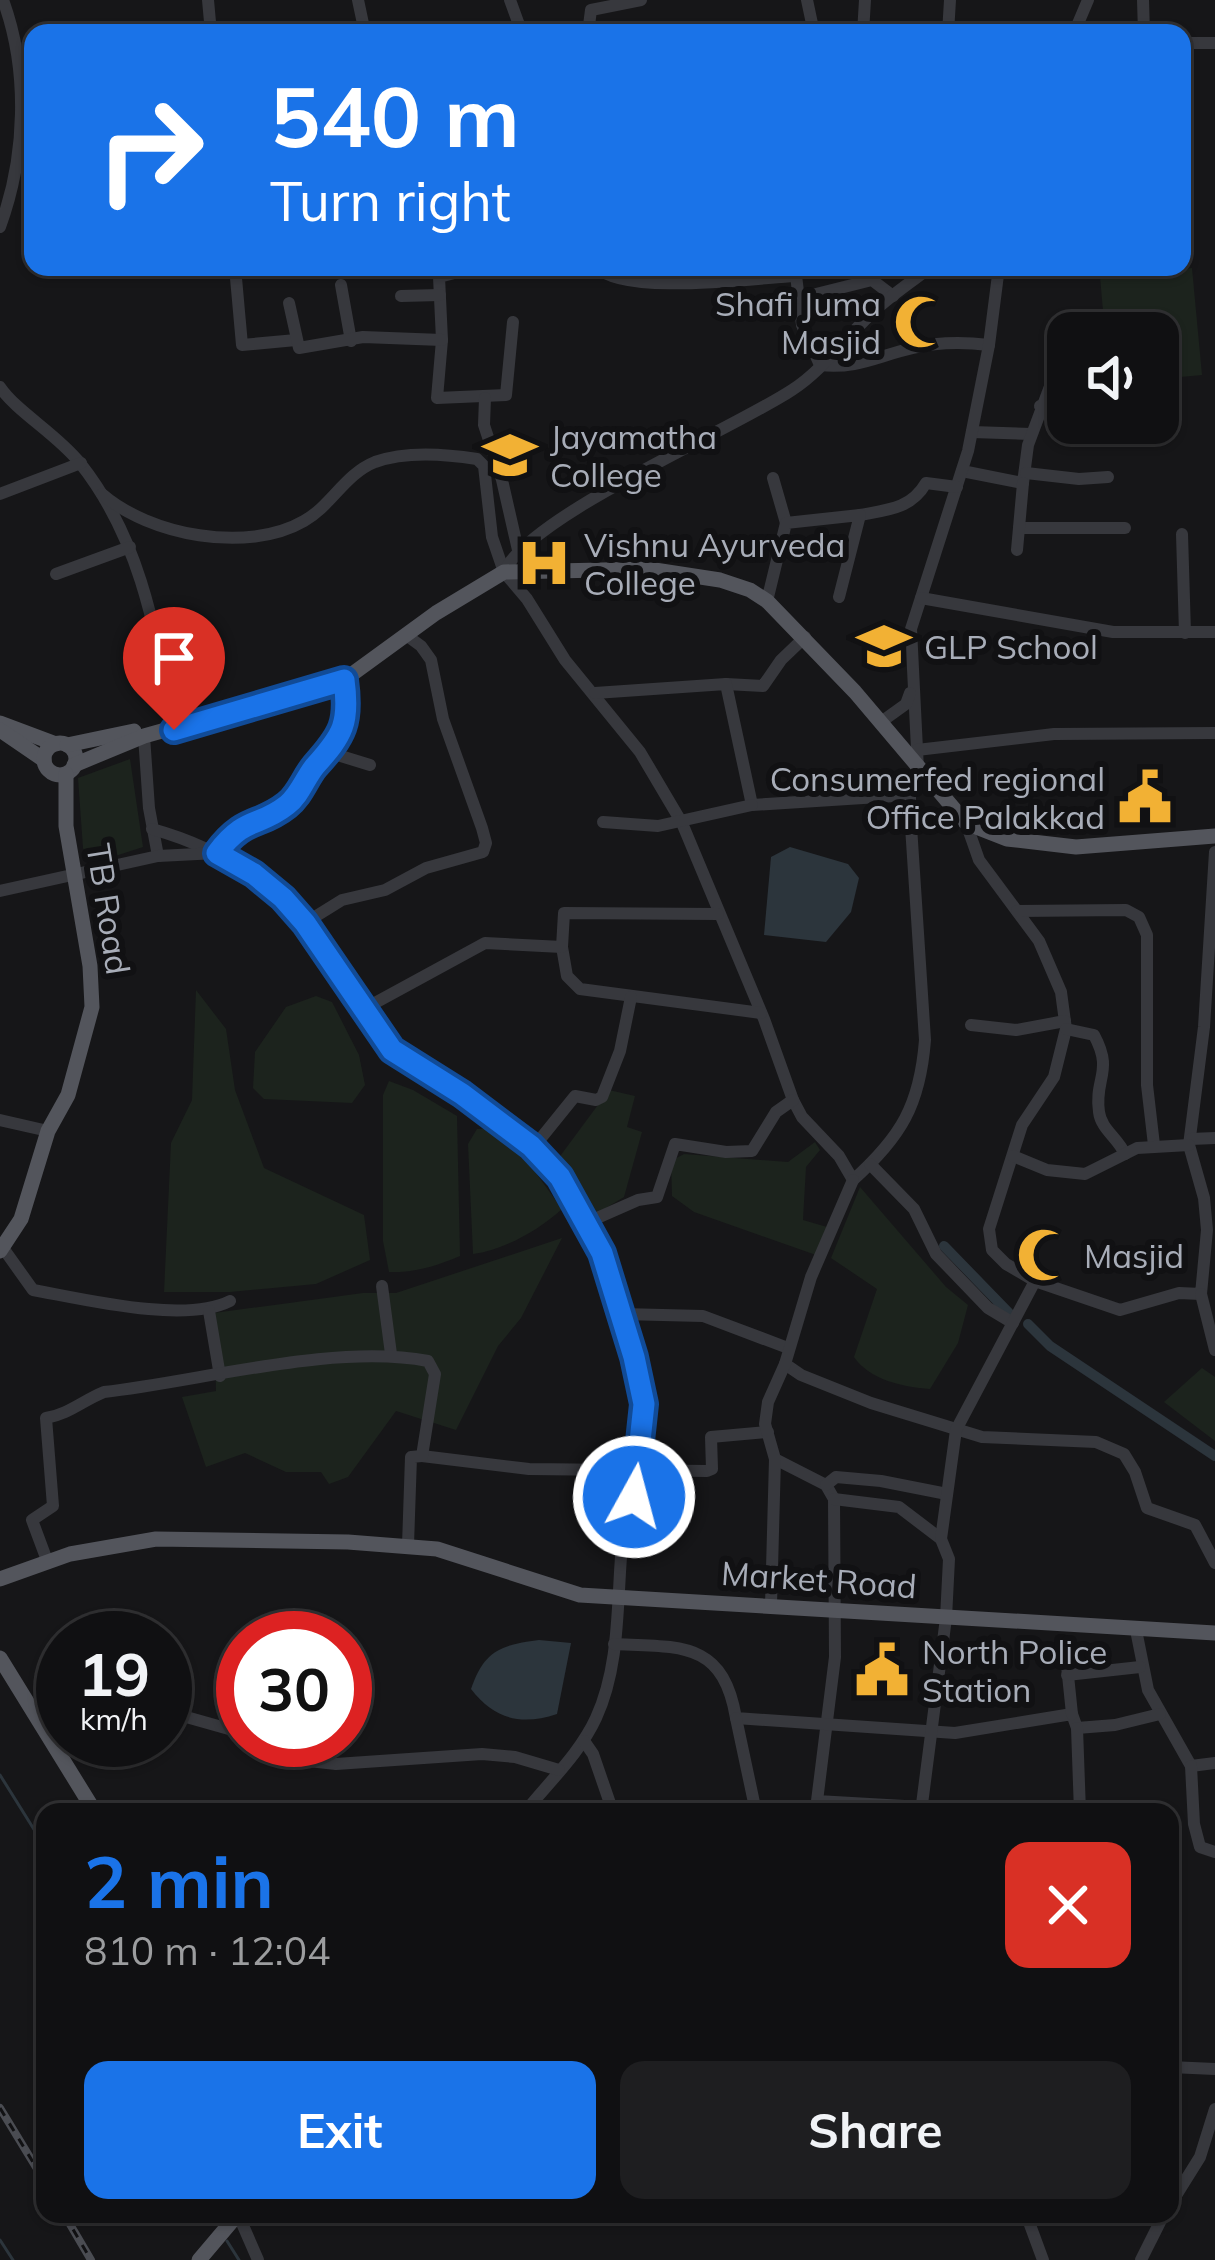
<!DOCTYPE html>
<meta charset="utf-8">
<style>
:root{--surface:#101012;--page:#1e1e20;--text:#f1f3f6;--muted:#9c9d9f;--line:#303032;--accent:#1a73e8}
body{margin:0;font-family:Mulish,sans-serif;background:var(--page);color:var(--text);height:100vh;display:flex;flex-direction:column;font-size:45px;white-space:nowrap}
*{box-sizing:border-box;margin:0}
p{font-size:39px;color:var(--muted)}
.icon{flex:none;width:66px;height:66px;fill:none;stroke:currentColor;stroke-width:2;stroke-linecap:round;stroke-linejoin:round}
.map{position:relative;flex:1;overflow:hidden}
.drawer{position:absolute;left:36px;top:1803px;width:1143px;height:420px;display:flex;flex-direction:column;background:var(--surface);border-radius:24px;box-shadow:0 3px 9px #0004,0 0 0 3px var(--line)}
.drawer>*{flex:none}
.guide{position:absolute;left:24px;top:24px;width:1167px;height:252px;border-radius:24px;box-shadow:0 3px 9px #0004,0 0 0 3px var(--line);background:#1a73e8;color:#fff;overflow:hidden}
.controls{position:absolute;left:1047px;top:312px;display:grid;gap:24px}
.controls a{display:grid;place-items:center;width:132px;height:132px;border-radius:24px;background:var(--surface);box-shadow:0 3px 9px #0004,0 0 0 3px var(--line);font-size:60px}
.speed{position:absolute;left:36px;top:1611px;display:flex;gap:24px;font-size:60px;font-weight:700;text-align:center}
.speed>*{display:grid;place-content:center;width:156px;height:156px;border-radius:50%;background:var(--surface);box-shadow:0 3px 9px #0004,0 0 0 3px var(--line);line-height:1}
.speed small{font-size:30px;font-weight:400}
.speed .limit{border:18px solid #d22;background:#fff;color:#111}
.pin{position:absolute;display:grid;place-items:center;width:102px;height:102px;color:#fff;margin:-123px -51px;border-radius:50% 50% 50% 0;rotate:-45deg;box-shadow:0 0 12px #0007}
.pin .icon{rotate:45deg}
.me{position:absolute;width:132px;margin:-66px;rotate:7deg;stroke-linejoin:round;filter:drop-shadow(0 0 9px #0008)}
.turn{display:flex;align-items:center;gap:42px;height:252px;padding:0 48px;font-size:54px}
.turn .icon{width:156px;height:156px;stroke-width:2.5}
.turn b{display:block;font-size:84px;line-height:102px}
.round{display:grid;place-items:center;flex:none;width:126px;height:126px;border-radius:24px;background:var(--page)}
.summary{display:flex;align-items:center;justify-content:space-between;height:204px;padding:0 48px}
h1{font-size:72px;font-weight:700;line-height:90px;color:var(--accent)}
.primary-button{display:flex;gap:24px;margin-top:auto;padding:24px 48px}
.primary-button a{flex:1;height:138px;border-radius:24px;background:var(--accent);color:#fff;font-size:48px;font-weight:700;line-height:138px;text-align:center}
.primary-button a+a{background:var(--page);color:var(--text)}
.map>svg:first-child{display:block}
.green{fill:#1c231d}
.water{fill:#2c353c}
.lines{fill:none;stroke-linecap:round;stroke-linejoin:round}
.stream{stroke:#2c353c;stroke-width:3}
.canal{stroke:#2c353c;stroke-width:10}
.minor{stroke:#37383d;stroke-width:12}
.major{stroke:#53555c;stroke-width:15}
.rail-casing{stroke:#4a4c52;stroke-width:8}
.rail{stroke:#111113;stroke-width:3;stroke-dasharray:9;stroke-linecap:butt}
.major-bridge{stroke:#53555c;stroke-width:15}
.route-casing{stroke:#114b97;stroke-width:30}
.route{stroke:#1a73e8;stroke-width:21}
.labels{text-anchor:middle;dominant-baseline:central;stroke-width:12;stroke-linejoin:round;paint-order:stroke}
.poi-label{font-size:33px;fill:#a8adb8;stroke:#111113;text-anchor:start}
.street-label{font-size:33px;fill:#a8adb8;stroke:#111113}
</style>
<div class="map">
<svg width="1215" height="2260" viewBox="0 0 1215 2260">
<rect width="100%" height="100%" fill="#161618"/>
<g class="green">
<path d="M1192 268 1202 375 1158 379V333H1105L1100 277Z"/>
<path d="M130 759 143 847 100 861 90 860 83 848 78 778Z"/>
<path d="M196 990 226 1029 235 1090 264 1168 364 1215 370 1260 316 1284 230 1292H164L171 1143 192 1100Z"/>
<path d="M316 996 332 1002 359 1055 365 1085 352 1103 264 1099 253 1088 255 1052 286 1007Z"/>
<path d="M389 1081 413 1090 457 1116 460 1256C436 1266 415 1273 389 1272L383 1241V1095Z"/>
<path d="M609 1090 635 1096 627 1127 642 1132 624 1197 591 1217 558 1159Z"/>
<path d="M492 1128 533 1169 562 1209C539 1230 504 1250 473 1254L468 1144 477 1129Z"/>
<path d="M815 1142 820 1150 806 1167 803 1220 827 1227 816 1255 694 1212 672 1196 671 1161 684 1154 788 1162Z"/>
<path d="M860 1187 946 1287 968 1305 958 1343 930 1389C903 1387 870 1380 854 1357L877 1289 831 1258Z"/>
<path d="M562 1238 521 1318 498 1346 456 1430 396 1411 348 1477 329 1484 321 1472H286L245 1453 206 1467 182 1397 216 1391 214 1313 363 1293H396Z"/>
<path d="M1202 1368 1215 1377V1441L1164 1402Z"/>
</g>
<g class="water">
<path d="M790 847 848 864 859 878 851 912 826 942 764 935 771 857Z"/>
<path d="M539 1640 571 1643 557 1714C521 1726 494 1719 471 1689 484 1651 500 1645 539 1640Z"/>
</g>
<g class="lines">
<g class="stream">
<path d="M0 1775 45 1847"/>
<path d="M207 2214 209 2217"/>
<path d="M0 2240 13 2260"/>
<path d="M227 2241 239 2260"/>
</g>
<g class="canal">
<path d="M944 1246 1009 1313"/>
<path d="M1028 1324 1050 1346 1215 1456"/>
</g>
<g class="minor">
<path d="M208 0 211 33"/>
<path d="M358 0 365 33"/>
<path d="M510 0 522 33"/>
<path d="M807 0 814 33"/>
<path d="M1143 0 1144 33"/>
<path d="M588 33 591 10 641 0"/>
<path d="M863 33 865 0"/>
<path d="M948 33 950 0"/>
<path d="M1074 33 1088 0"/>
<path d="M1182 43H1215"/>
<path d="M0 227C26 156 29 71 3 0"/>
<path d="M235 267 242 345 296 340"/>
<path d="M464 267 462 271 439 277 442 340 437 398 506 395 513 322"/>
<path d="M598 267C619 296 757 278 794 276"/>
<path d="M795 267 802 325 820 365C858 369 877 356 913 348 938 342 963 342 989 345"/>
<path d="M341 285 351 341"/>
<path d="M401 296 440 295"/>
<path d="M800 298 872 280 893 296"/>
<path d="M289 303 299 348 363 337 442 340"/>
<path d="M0 387C17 412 57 434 80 463 142 541 156 634 174 730"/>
<path d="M485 398 484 425 502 480 518 550"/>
<path d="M1040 406 1068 410"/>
<path d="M972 432 1031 434"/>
<path d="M962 471 1023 483 1028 445 1058 365"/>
<path d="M1026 473 1079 479 1108 477"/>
<path d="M773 478 786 523"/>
<path d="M0 494 81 463"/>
<path d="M102 494C149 535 247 554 304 521 331 506 345 474 375 462 405 451 446 454 477 459L484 466 492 537 504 572 527 599 565 660 640 752 682 823 764 1019 793 1100 802 1117 839 1156 853 1180C901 1137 920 1105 925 1040L910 811V782L918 769 911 629 968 451 989 345 999 267"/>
<path d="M860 515C887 510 911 509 926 483L957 487"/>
<path d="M1019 528H1125"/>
<path d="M1182 534 1185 633"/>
<path d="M1017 550 1023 483"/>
<path d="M504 572C530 515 730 431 792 390 822 371 846 337 872 313 890 296 911 282 931 267"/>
<path d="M56 574 130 547"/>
<path d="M921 598 1113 632H1215"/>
<path d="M767 601 786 523 860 515 839 597"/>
<path d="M726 684 763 686 781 660 805 637"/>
<path d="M595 693 726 684 752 805 910 795"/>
<path d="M881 722 906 704 910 693"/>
<path d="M144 736 149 808 158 856"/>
<path d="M917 750 1054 734 1215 733"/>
<path d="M331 753 370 765"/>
<path d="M603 822 658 826 752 805"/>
<path d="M966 823 979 860 1039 941 1061 992 1066 1029 1054 1077 1022 1125 989 1229 992 1250 1006 1264 1035 1281 1120 1310 1179 1293 1201 1294 1207 1230 1204 1198 1189 1145 1204 1027 1215 852"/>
<path d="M152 829C233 851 293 897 335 968 352 996 370 1027 393 1050 412 1069 439 1079 462 1094 495 1116 534 1144 559 1176 594 1220 642 1348 644 1404 647 1457 625 1506 621 1557 617 1610 619 1668 596 1718 580 1753 549 1782 525 1812"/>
<path d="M0 891 158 856 217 853C245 814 258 828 287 805 300 795 305 778 315 766 344 734 350 726 344 680"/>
<path d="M1017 911 1126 910 1139 917 1147 935V1085L1154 1145"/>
<path d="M305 923 342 900 385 890 426 868 483 852 486 843 482 828 443 719 431 660 421 646 406 635"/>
<path d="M562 947 567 976 580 989 761 1013"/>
<path d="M362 1010 485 943 562 947 564 913 718 914"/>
<path d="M971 1025 1016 1030 1065 1021"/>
<path d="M1066 1029 1094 1035C1114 1072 1094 1078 1099 1112 1101 1129 1118 1138 1125 1154"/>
<path d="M0 1120 48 1131"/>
<path d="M1191 1139 1215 1138"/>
<path d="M533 1148 575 1096 596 1100 602 1097 620 1051 631 997"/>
<path d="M1013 1156 1047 1170 1085 1174 1137 1148 1189 1145"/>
<path d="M870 1164 914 1209 936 1254 988 1308 1013 1323"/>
<path d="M588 1222 638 1200 657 1197 675 1144 726 1152 752 1151 776 1112 793 1100"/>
<path d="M3 1248 33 1290C83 1299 185 1324 230 1301"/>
<path d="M382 1286 391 1354"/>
<path d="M1201 1294 1215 1350"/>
<path d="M209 1311 220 1376"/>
<path d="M622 1314 703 1316 788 1348"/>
<path d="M785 1364 801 1375 871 1403 982 1437 1096 1442 1124 1454 1135 1472 1147 1508 1195 1525 1215 1563"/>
<path d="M422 1456 529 1469 707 1471 712 1469 711 1437 768 1432"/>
<path d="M775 1459 826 1485 834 1499 835 1657 817 1801 922 1807"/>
<path d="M826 1485 836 1477 881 1481 947 1494"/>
<path d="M834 1499 899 1507 941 1539"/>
<path d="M48 1563 32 1520 53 1506 46 1418C69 1414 82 1401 104 1392 201 1381 335 1343 428 1361L435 1374 422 1456 411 1457 408 1545"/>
<path d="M771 1605 775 1459 765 1424 768 1402 785 1364 811 1277 853 1180"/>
<path d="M1136 1630 1148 1690 1191 1766 1215 1763"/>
<path d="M614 1644C681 1647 723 1641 736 1718L955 1733 1072 1714 1077 1728 1115 1725 1160 1714"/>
<path d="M1066 1656 1072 1714"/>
<path d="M1067 1675 1140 1667"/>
<path d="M32 1708 63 1704"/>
<path d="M165 1711 243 1733"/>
<path d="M736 1718 756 1812"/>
<path d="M1077 1728 1080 1812"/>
<path d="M262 1740 309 1761 336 1764 482 1754 515 1757 559 1770"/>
<path d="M584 1741 593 1754 613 1812"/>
<path d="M1191 1766 1194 1824 1200 1847 1215 1852"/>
<path d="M921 1812 946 1618 949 1559 941 1539 956 1430 1035 1281"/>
<path d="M1170 2067 1215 2069"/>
<path d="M1170 2205 1200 2157 1215 2109"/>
<path d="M238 2214 258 2260"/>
<path d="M1026 2214 1043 2260"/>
<path d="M1141 2260 1164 2214"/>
</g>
<g class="major">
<path d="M0 723 56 744"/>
<path d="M0 730 44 760"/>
<circle cx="60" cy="759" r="16"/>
<path d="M67 745 134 731"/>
<path d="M74 765 144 736 344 680 436 613 504 572 648 569 720 580 750 590 767 601 855 692 966 823 1007 839 1076 847 1215 836"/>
<path d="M0 1251 21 1219 48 1131 68 1095 92 1007 90 966 66 826V774"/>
<path d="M0 1579 70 1554 156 1539 348 1542 437 1549 580 1595 1215 1633"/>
<path d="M0 1658 95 1812"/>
</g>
<defs>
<g id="rail">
<path d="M0 2108 45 2182"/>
<path d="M64 2214 91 2260"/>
</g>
</defs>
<use href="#rail" class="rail-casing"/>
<use href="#rail" class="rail"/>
<path class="major-bridge" d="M199 2260 238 2214"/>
</g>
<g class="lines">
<defs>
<path id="route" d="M174 730 344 680C350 723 343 735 315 766 305 778 300 795 287 805 258 828 246 815 217 853L254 874 283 898 305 923 392 1050 462 1094 531 1146 560 1177 602 1253 634 1357 644 1404 634 1497"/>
</defs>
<use href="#route" class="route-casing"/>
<use href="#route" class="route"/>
</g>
<defs>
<symbol id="mosque-bare" viewBox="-9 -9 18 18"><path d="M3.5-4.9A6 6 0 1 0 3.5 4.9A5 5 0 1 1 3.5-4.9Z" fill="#f2b134" stroke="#111113" stroke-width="2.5" paint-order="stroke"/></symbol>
<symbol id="university-bare" viewBox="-9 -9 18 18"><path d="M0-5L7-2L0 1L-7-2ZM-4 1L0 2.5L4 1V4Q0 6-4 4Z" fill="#f2b134" stroke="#111113" stroke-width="2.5" paint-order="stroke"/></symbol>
<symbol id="hospital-bare" viewBox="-9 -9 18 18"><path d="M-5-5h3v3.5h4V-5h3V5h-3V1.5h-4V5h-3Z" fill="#f2b134" stroke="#111113" stroke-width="2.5" paint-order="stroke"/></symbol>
<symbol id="school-bare" viewBox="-9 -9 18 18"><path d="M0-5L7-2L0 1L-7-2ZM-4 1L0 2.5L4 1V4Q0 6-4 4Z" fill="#f2b134" stroke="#111113" stroke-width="2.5" paint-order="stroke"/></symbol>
<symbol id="civic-bare" viewBox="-9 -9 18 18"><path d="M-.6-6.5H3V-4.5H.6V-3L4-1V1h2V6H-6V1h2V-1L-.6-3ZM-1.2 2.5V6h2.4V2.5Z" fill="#f2b134" stroke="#111113" stroke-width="2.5" paint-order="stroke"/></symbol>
</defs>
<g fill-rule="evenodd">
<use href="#mosque-bare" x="883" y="284" width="76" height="76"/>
<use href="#university-bare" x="472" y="417" width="76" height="76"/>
<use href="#hospital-bare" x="506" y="525" width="76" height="76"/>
<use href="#school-bare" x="846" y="608" width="76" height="76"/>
<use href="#civic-bare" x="1107" y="759" width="76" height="76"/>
<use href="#mosque-bare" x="1006" y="1217" width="76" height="76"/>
<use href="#civic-bare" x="844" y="1632" width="76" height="76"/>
</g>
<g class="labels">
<g class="poi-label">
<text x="881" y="303" text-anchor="end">Shafi Juma<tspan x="881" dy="38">Masjid</tspan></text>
<text x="550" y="436">Jayamatha<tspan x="550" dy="38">College</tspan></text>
<text x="584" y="544">Vishnu Ayurveda<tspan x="584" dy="38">College</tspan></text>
<text x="924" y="646">GLP School</text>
<text x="1105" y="778" text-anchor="end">Consumerfed regional<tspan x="1105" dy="38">Office Palakkad</tspan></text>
<text x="1084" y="1255">Masjid</text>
<text x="922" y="1651">North Police<tspan x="922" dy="38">Station</tspan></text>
</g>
<g class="street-label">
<text transform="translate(109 909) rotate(81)">TB Road</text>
<text transform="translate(819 1579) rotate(4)">Market Road</text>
</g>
</g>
</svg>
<div class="controls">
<a><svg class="icon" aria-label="sound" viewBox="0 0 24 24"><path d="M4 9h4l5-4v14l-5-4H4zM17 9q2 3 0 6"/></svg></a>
</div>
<div class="speed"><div>19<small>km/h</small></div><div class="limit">30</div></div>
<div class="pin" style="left:174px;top:730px;background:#d93025"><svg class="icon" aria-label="arrive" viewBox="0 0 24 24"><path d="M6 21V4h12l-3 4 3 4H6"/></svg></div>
<svg class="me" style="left:634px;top:1497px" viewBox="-20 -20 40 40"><circle r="17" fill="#1a73e8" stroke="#fff" stroke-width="3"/><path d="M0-11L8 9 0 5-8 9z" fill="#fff"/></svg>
<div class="guide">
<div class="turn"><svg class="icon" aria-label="right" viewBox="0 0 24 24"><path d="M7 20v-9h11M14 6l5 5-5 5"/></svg><div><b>540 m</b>Turn right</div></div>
</div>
<section class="drawer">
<div class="summary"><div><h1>2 min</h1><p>810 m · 12:04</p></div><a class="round" style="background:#d93025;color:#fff"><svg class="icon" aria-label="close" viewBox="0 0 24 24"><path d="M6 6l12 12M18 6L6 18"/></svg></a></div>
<div class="primary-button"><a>Exit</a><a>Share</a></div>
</section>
</div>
